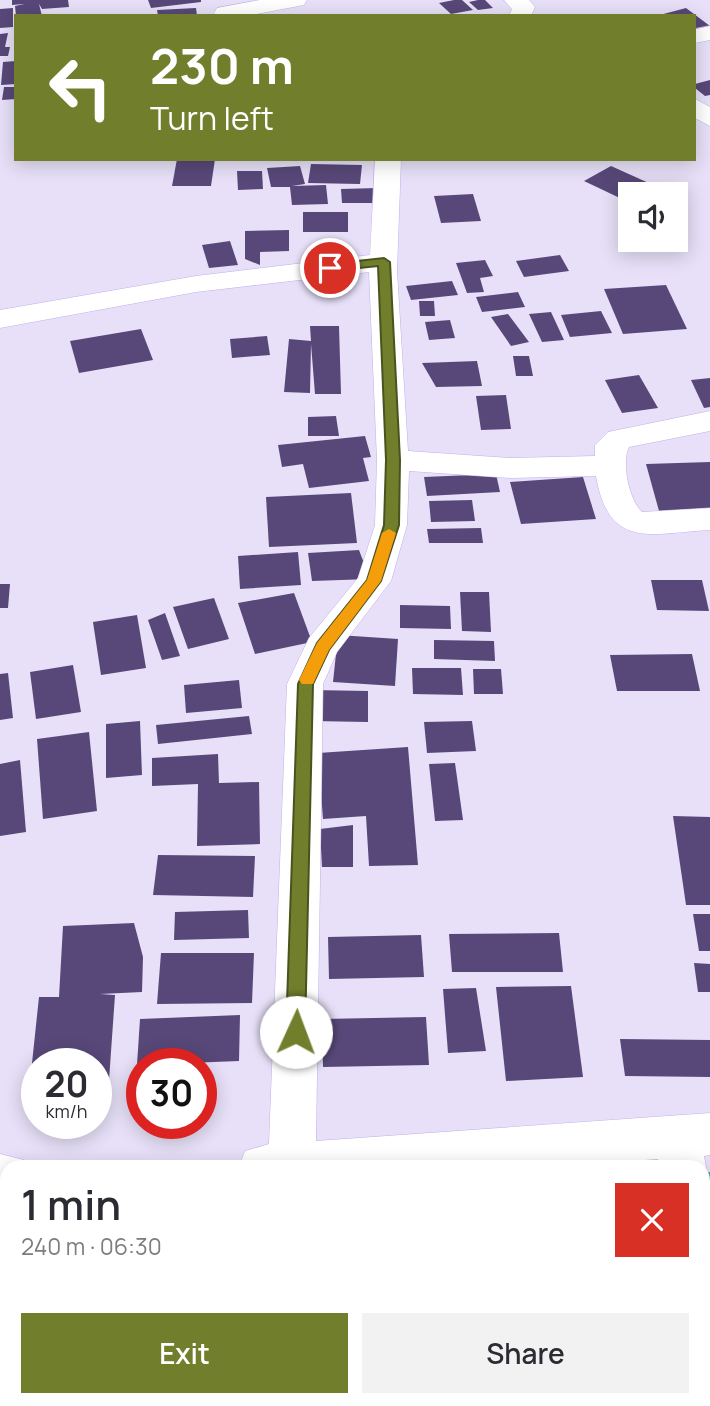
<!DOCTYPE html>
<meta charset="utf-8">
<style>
:root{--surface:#fff;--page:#f2f2f3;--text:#2b2b33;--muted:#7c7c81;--accent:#717f2d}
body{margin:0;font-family:Manrope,sans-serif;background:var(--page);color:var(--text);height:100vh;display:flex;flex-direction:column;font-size:26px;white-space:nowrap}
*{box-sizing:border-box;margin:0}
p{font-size:23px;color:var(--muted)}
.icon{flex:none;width:38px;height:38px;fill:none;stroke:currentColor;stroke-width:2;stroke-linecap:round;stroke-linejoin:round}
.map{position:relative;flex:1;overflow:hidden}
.sheet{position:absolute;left:0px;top:1160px;width:710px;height:247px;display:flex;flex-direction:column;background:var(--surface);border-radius:21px 21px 0 0;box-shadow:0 4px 18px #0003}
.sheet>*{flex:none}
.guide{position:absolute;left:14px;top:14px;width:682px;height:147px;border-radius:0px;box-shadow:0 4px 18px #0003;background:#717f2d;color:#fff;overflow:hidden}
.tools{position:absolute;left:618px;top:182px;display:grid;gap:14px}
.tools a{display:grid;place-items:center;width:70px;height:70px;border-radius:0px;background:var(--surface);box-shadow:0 4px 18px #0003;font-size:35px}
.speed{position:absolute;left:21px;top:1048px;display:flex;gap:14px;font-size:35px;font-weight:700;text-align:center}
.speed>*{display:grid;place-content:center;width:91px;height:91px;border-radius:50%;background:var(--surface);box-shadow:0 4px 18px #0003;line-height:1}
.speed small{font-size:18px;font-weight:400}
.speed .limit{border:10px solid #d22;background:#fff;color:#111}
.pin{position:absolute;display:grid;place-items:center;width:60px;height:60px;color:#fff;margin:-30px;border:4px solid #fff;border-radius:50%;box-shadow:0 2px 7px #0007}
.me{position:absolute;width:77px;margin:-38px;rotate:2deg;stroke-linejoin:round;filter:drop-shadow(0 0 5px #0008)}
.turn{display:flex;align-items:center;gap:24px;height:147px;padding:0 21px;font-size:32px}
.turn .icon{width:91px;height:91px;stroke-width:2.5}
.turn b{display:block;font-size:49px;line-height:60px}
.round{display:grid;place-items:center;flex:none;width:74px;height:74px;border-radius:0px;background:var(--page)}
.headline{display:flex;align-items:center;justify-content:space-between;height:119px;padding:0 21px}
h1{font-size:42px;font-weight:600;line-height:52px}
.cta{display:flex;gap:14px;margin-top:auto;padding:14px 21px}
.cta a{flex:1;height:80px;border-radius:0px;background:var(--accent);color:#fff;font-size:28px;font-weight:600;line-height:80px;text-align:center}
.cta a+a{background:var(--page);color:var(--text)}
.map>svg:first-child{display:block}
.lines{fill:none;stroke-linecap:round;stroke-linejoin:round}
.stream{fill:#33bba4;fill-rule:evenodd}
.building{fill:#584879}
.street-casing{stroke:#c1b0e9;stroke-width:1}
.street{fill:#fff;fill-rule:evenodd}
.route{fill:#717f2d;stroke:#49531d;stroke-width:2}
.slow{fill:#f59e0b}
</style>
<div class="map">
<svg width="710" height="1406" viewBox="0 0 710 1406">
<rect width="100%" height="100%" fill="#e7e0f8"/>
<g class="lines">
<g class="stream">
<path d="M710 1172V1184L704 1185V1173Z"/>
<rect x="0" y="1196" width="7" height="14"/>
</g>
</g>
<g class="building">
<path d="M12 0H68L69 7 42 9 39 4 42 16H16L15 6 24 4 12 5Z"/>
<path d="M148 0H201V2L151 8Z"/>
<path d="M454 0H462L473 10 451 14 439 3Z"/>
<path d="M478 0H485L493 8 478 10 469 2Z"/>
<path d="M13 8V27L0 28V9Z"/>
<path d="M196 8 197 16H158L157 10Z"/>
<path d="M686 8 710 26 695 30V16H656Z"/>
<path d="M8 33 5 47H10L8 56H0V34Z"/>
<path d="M16 61V84L1 85 3 62Z"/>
<path d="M710 80V95L705 96 695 88V84Z"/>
<path d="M4 87H16V99L2 100Z"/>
<path d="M177 159H215L211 186H172Z"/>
<path d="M311 164 362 165 360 184 308 183Z"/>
<path d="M300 166 305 184 292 186 326 185 328 204 292 205 290 187H271L267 168Z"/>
<path d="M611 166 651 184 624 200 584 181Z"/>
<path d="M237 171H262L263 189 238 190Z"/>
<path d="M377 188 378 203H342L341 189Z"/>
<path d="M473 194 481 221 441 223 434 196Z"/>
<rect x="303" y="212" width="45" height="20"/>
<path d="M289 230V251L260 252V265L245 259V231Z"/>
<path d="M230 241 238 265 209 268 202 245Z"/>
<path d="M560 255 569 271 524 277 516 261Z"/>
<path d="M485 260 493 276 480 278 484 292 467 293 456 263Z"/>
<path d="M452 281 458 295 411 300 406 286Z"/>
<path d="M666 285 687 329 623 334 604 289Z"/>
<path d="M518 292 525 307 482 312 476 297Z"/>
<path d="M419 301H434L435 316H420Z"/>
<path d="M601 311 612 333 570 337 561 315Z"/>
<path d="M551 312 564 340 542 342 529 314Z"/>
<path d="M508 314 529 342 511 346 491 317Z"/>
<path d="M450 320 455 338 429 340 425 322Z"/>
<path d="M310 326H339L341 394H315L311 344 310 393 284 392 289 339 311 341Z"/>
<path d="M141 329 153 360 79 373 70 341Z"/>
<path d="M267 336 270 355 232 358 230 339Z"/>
<path d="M513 356H529L533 376H516Z"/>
<path d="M477 361 482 386 436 387 422 363Z"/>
<path d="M639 375 658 408 622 413 605 380Z"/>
<path d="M710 378V407L704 408 691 380Z"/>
<path d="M506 395 511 429 481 430 476 396Z"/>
<path d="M336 416 339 436H308V417Z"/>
<path d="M365 436 371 457 363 458 369 481 309 488 303 464 282 467 278 445Z"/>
<path d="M710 462V510L659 511 646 464Z"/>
<path d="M496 474 500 492 427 496 424 477Z"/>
<path d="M583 477 596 519 521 524 510 482Z"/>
<path d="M351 493 357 543 269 547 266 497Z"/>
<path d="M472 500 475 521 431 522 429 501Z"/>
<path d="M481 528 483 543H429L427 529Z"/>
<path d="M359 550 370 579 312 581 308 553Z"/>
<path d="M298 552 301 585 240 589 238 556Z"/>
<path d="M651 580H702L709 611 657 610Z"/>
<path d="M0 584H10L8 608H0Z"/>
<path d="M460 592H489L491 632 462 631Z"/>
<path d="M294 593 312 642 255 654 238 603Z"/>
<path d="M214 598 229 639 188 649 173 607Z"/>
<path d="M400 605 450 606 451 629 400 628Z"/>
<path d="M165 613 180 656 162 660 148 620Z"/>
<path d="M137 615 146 668 101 675 93 622Z"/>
<path d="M338 635 398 639 395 686 333 682Z"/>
<path d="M434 640 494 641 495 661 434 659Z"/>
<path d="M692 654 700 691H617L610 655Z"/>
<path d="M73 665 81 712 36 719 30 672Z"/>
<path d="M412 668H461L463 695 413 694Z"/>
<path d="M473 669H501L503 694H474Z"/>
<path d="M8 673 13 718 0 720V674Z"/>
<path d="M239 680 242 708 186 713 184 685Z"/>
<path d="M312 690 368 691V722L311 721Z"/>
<path d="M249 716 252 734 158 744 156 725Z"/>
<path d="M140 721 142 775 106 778V724Z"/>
<path d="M472 721 476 751 427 753 424 722Z"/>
<path d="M89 732 97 811 43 819 37 739Z"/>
<path d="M408 747 418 865 369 866 366 816 323 819 318 753Z"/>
<path d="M218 754 219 783 259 782 260 844 197 846 198 784 152 786V758Z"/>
<path d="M20 760 26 832 0 836V764Z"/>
<path d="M455 763 463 820 435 821 429 764Z"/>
<path d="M673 816 710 817V905H686Z"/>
<path d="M353 825V867H322L320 829Z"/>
<path d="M158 855 255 856 253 897 153 895Z"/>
<path d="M248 910 249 938 174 940 175 912Z"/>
<path d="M693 914H710V951H699Z"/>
<path d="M134 923 143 957 142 992 100 994 115 995 109 1080H96V1064H37V1082H30L39 997H59L63 926Z"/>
<path d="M559 933 563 972H452L449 934Z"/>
<path d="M421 935 424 977 329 979 328 937Z"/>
<path d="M161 953H254L252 1003 157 1004Z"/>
<path d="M694 963 710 964V992H698Z"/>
<path d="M571 986 583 1077 506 1081 496 987Z"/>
<path d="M476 988 486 1051 448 1053 443 989Z"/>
<path d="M240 1015 239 1061 137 1065 140 1019Z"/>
<path d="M426 1017 429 1065 323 1067 322 1019Z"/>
<path d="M620 1039 710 1040V1077L625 1076Z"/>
</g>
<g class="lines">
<defs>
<g id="street">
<path d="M260 0H307L304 5 246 16H216L214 13 217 8Z"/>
<path d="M504 0H529L535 7 531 16H509L512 9Z"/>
<path d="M710 26V40L695 43V29Z"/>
<path d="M695 99 710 107V126L695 118Z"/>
<path d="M375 159H401L397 271 408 451 510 458 595 456V445L608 432 710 411V431L629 447C621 462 629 500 642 512L710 508V530C651 533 609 551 596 476L510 478 409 471 407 525 391 581 337 652 323 684 316 1141 710 1113V1155L704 1156 706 1167 704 1174V1167H660L658 1159 552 1167H239L245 1151 269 1144 287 684 309 638 358 578 375 525 377 460 369 272 196 292 0 328V310L196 276 370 255Z"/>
<path d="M0 1154 24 1160 27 1167H7V1198H0Z"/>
<path d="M704 1279 710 1282V1372L704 1370Z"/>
</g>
</defs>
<use href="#street" class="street-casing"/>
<use href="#street" class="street"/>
</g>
<path class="route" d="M384 258 390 262 400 460 399 525 381 581 329 650 313 684 305 1032 303 1038 296 1041 289 1038 286 1032 298 684 317 643 367 580 384 525 386 460 378 266 330 271 324 268 330 264Z"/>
<path class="slow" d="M389 529 396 533 381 581 329 650 313 684H302L299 680 317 643 367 580 382 533Z"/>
</svg>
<div class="tools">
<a><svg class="icon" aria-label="sound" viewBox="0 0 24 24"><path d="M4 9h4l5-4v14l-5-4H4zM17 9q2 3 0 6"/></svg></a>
</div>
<div class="speed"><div>20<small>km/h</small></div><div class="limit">30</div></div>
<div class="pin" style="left:330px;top:268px;background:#d93025"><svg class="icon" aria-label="arrive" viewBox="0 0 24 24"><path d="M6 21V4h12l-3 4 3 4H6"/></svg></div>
<svg class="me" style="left:296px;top:1032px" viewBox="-20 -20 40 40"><circle r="19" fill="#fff"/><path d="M0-13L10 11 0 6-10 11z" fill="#717f2d"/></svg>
<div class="guide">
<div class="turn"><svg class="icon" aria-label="left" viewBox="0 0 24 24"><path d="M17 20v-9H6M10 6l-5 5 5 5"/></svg><div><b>230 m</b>Turn left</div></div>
</div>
<section class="sheet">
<div class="headline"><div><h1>1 min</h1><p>240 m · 06:30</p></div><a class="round" style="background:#d93025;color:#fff"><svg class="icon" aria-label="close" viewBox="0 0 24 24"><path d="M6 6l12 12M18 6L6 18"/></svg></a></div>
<div class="cta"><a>Exit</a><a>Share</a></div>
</section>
</div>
